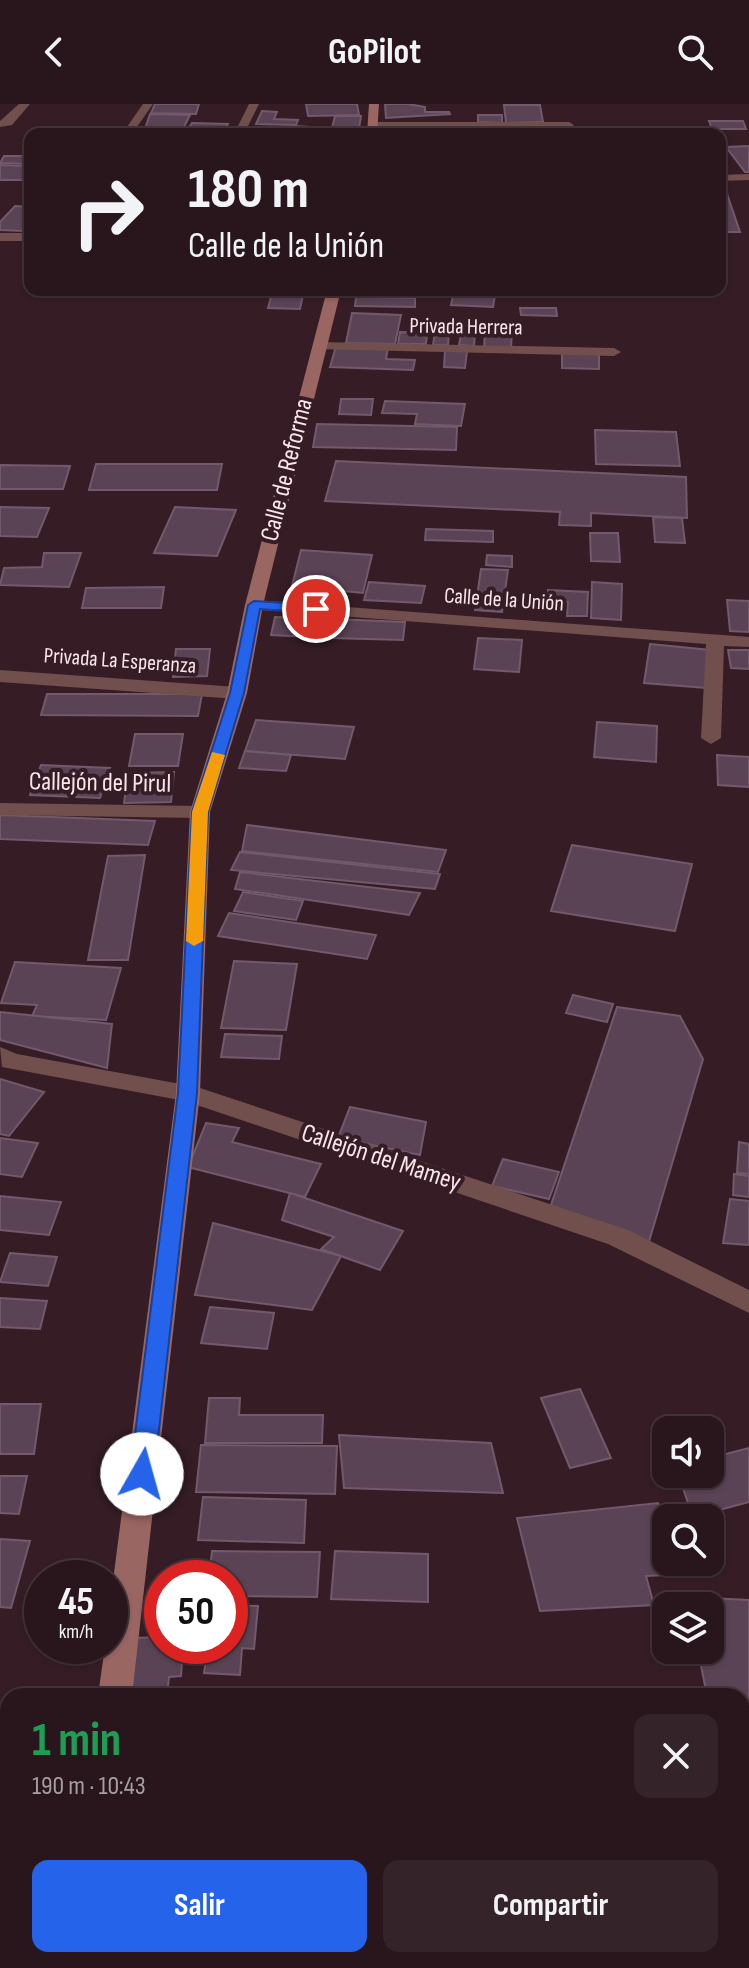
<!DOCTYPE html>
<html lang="es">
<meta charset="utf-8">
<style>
:root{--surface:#28161c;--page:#342329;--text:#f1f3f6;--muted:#a59fa3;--line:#44353b;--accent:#2563eb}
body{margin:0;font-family:"Sofia Sans Condensed",sans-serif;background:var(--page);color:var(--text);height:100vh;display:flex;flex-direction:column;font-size:30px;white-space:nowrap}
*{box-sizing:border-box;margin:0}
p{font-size:26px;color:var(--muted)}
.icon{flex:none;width:44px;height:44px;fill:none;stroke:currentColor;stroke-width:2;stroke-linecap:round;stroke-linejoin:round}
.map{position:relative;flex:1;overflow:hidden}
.sheet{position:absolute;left:0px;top:1584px;width:750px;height:280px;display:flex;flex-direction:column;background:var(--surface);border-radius:24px 24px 0 0;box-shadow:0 2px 6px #0004,0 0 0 2px var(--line)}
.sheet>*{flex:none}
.banner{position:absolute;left:24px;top:24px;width:702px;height:168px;border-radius:16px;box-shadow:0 2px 6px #0004,0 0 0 2px var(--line);background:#28161c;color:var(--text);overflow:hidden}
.tools{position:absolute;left:652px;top:1312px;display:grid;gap:16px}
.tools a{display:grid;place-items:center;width:72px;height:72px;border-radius:16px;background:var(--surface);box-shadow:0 2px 6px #0004,0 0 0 2px var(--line);font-size:40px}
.speed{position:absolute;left:24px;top:1456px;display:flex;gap:16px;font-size:40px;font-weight:700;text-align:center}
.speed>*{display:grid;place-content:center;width:104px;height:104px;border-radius:50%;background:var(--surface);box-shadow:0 2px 6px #0004,0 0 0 2px var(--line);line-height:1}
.speed small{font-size:20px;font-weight:400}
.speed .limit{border:12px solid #d22;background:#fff;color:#111}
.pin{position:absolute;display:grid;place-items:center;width:68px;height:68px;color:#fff;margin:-34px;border:4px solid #fff;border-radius:50%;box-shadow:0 2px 8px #0007}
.me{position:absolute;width:88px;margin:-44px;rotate:7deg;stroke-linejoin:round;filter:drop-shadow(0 0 6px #0008)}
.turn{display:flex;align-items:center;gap:28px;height:168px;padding:0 32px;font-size:36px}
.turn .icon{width:104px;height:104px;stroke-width:2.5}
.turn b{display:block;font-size:56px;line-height:68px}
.round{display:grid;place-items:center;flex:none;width:84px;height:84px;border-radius:16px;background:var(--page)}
.overview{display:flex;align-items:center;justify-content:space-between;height:136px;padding:0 32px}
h1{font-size:48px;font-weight:700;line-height:60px;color:#1e9e55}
.action{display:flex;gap:16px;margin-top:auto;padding:16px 32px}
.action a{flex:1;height:92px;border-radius:16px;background:var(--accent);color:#fff;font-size:32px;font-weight:700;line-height:92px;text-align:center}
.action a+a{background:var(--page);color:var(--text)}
header{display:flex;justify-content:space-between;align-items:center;height:104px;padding:0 32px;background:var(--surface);font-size:36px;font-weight:700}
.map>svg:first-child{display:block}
.building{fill:#5a4354;stroke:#72596c;stroke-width:2}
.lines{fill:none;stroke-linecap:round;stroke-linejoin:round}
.street{fill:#714f4d;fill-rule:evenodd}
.secondary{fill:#9a6662;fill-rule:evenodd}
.route{fill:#2563eb;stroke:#184099;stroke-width:2}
.slow{fill:#f59e0b}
.labels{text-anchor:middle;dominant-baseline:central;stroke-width:8;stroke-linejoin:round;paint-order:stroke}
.far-street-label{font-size:22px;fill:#f9e6eb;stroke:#361d25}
.street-label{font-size:26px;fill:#f9e6eb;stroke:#361d25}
</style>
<header><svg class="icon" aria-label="back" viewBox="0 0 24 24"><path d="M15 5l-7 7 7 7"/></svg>GoPilot<svg class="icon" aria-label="search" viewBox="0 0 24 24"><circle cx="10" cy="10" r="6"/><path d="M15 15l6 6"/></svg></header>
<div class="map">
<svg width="749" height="1864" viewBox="0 0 749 1864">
<rect width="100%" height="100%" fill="#361d25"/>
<g class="building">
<path d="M155 0H199L196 10 151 9Z"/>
<path d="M306 0H357L359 11 308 12Z"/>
<path d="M385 0H408L425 3V8H449L450 10 386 14Z"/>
<path d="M504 1H540L543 18 506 19Z"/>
<path d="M262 7 277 8 274 15 298 16 296 21 256 20Z"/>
<path d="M150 10 190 11 181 29 144 28Z"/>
<path d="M478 11H502V19L478 18Z"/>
<path d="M335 12H361L359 25 332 24Z"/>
<path d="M709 17H743L746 25H712Z"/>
<path d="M192 19 228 20 223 30H201L203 26 188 25Z"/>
<path d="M295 22 309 23 308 27H325L292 30Z"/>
<path d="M749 42V68H745L726 43Z"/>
<path d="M4 52H30V60L0 59Z"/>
<path d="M0 61 30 62V76H0Z"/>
<path d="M720 78H723L740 128H720Z"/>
<path d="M15 102 30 103V118L23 127 0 126V118Z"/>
<path d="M166 186H186L190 187 183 193 161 190Z"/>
<path d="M273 186H304L300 205 268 204Z"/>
<path d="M349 186H390L389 192 348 191Z"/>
<path d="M454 186H496L493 203 451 201Z"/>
<path d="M356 193 415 194V203L355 202Z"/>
<path d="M520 204H556L557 212 521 211Z"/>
<path d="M352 209 401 211 395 240 346 239Z"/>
<path d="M485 224 512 225 511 245 484 244Z"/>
<path d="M400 228 427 229 426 240H398Z"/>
<path d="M435 228 449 229 448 241H433Z"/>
<path d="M461 230H475L474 242 459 241Z"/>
<path d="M336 242 388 244 386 255 415 256 413 266 330 263Z"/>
<path d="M445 247H467L465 264 444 263Z"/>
<path d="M562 249 599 250V265L562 264Z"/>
<path d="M341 295H373L371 311 339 310Z"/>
<path d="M385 297 465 300 461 322 415 320 417 310 382 309Z"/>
<path d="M317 320 457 323 456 346 313 343Z"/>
<path d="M595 326 676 328 680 362 596 360Z"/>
<path d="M336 357 686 373 687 414 591 409V422L559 421 560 408 325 397Z"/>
<path d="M96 360H222L217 386H89Z"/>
<path d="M0 361 70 362 63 385H0Z"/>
<path d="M0 403 49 404 37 433 0 432Z"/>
<path d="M175 403 236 406 217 452 154 449Z"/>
<path d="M653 413 682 414 685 439 655 438Z"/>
<path d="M426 425 493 427V438L425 436Z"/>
<path d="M590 429H618L620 458 591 457Z"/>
<path d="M301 446 372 451 363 489 292 482Z"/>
<path d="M44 449H81L69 483 0 481 4 464 42 463Z"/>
<path d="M487 451 512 452V463L486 461Z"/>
<path d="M481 465 508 466 502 508 475 506Z"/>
<path d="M369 478 425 482 421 499 364 496Z"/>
<path d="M592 478 622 480 621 516 591 514Z"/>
<path d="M164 483 161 504H82L86 484Z"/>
<path d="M548 486 588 488 587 512H567L568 498 555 497V492L548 491Z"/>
<path d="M727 496 749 497V528L730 527Z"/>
<path d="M275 513 333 515 330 534 271 531Z"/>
<path d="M333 515 405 518 403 536 330 534Z"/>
<path d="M478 534 522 536 519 568 474 565Z"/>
<path d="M650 540 710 546 706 584 644 579Z"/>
<path d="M176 545H210L207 572 173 573Z"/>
<path d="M728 546H749V565L731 564Z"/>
<path d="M47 590H202L198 612 41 611Z"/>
<path d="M256 616 354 623 345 655 245 647Z"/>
<path d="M597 618 657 622 656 658 594 653Z"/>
<path d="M135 630H183L178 662H129Z"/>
<path d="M245 647 291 651 286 667 239 664Z"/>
<path d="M717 651 749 653V683L718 681Z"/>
<path d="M41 661 110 664 100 694 30 691Z"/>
<path d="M174 668 171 698 124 699 128 669Z"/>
<path d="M0 711 155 717 148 741 0 735Z"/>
<path d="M247 721 446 746 438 768 242 747Z"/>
<path d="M572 741 692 760 675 827 551 807Z"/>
<path d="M240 748 440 770 435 785 231 766Z"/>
<path d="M145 751 128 856H88L108 752Z"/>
<path d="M240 768 420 789 409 811 235 785Z"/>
<path d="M243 788 303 797 296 816 234 807Z"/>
<path d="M229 809 376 831 367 855 218 832Z"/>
<path d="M234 857 297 860 286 926 221 924Z"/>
<path d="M15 858 121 864 106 916 32 912 37 901 1 899Z"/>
<path d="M573 891 613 900 607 918 566 909Z"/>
<path d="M617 903 680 912 703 955 648 1141 549 1107Z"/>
<path d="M0 908 112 920 107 964 0 936Z"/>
<path d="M225 930 282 932 279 955 221 953Z"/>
<path d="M0 975 44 988 9 1032 0 1030Z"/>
<path d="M350 1003 426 1018 420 1051 338 1034Z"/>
<path d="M206 1019 239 1024 232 1038 321 1060 305 1093 188 1063Z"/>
<path d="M0 1034 38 1039 22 1073 0 1070Z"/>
<path d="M739 1038 749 1040V1070L737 1069Z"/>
<path d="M503 1055 559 1068 549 1095 492 1082Z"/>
<path d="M734 1070 749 1072V1093L733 1091Z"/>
<path d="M290 1089 403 1127 380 1166 321 1145 334 1133 282 1116Z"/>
<path d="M0 1092 61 1098 49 1131 0 1126Z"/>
<path d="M730 1095 749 1097V1141L723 1139Z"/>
<path d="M213 1119 341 1152 312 1206 195 1191Z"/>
<path d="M10 1149 57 1153 48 1182 0 1178Z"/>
<path d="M0 1194 47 1197 40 1225 0 1223Z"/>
<path d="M210 1203 274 1209 267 1245 201 1239Z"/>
<path d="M580 1285 611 1354 570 1364 541 1294Z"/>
<path d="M209 1294H240L239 1311H323L322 1339H205Z"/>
<path d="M0 1300H41L34 1350H0Z"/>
<path d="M339 1331 491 1339 503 1389 344 1384Z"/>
<path d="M201 1341 337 1342 335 1390 196 1388Z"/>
<path d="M749 1344V1398L693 1413 678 1370H710V1354Z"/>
<path d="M0 1372H27L19 1410 0 1409Z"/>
<path d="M203 1393 306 1396 304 1439 198 1436Z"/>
<path d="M658 1399 666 1420V1458H681L685 1470 646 1472 654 1501 540 1507 517 1414Z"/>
<path d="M0 1435 30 1437 11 1504 0 1503Z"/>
<path d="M212 1447 320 1448 317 1493 230 1492V1474H209Z"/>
<path d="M335 1447 428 1450V1498L331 1495Z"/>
<path d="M688 1493 749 1496V1596H742V1592H707L698 1546H710V1502H690Z"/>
<path d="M230 1501 258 1502 254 1545 242 1544 240 1571 204 1569 208 1542H230Z"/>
<path d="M162 1533V1542H183L181 1572 169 1573 167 1592H126L131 1534Z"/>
<path d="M742 1659 749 1690V1714L742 1715Z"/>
<path d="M749 1754V1858L677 1864 675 1856H742V1755Z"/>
<path d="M145 1856H218V1864H144Z"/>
</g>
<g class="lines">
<g class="street">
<path d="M19 0H30L12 21 0 23V17Z"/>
<path d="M143 0H153L132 30H122Z"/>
<path d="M249 0H259L244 30H234Z"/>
<path d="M370 18H569L574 21 569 24 374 23Z"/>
<path d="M749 70V76L720 77V71Z"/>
<rect x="0" y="129" width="30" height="8"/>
<path d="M318 238 614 244 621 248 614 252 313 245V239Z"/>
<path d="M254 496 749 533V543L724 542 721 634 711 640 701 634 706 540 248 505V497Z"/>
<path d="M0 566 237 583 247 589 237 595 0 578Z"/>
<path d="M0 699 200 702 210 708 200 714 0 711Z"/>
<path d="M0 943 17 950 197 983 628 1126 749 1186V1209L608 1140 185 997 2 963Z"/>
</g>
<g class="secondary">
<path d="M369 0H379L377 30H367Z"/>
<path d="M327 186H341L263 501 247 589 210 708 200 989 132 1592H98L105 1542H110V1500L176 989 190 708 227 589 245 501Z"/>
<path d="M64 1856H102L101 1864H63Z"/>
</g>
</g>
<path class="route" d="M254 497 316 501 323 505 316 509 260 505 244 589 208 708 197 989 154 1370 150 1377 142 1380 134 1377 130 1370 178 989 192 708 230 589 248 501Z"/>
<path class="slow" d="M212 648 225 651 208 708 203 837 194 842 186 837 192 708Z"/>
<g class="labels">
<g class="far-street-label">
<text transform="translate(466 223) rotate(1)">Privada Herrera</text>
<text transform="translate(504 496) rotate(4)">Calle de la Unión</text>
<text transform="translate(120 557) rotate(4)">Privada La Esperanza</text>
</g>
<g class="street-label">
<text transform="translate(287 366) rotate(-76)">Calle de Reforma</text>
<text transform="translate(100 679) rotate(1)">Callejón del Pirul</text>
<text transform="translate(381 1054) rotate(18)">Callejón del Mamey</text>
</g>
</g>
</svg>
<div class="tools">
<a><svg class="icon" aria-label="sound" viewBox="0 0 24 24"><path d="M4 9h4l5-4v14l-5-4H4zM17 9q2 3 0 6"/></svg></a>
<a><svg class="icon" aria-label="search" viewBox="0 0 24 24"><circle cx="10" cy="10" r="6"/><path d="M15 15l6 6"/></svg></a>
<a><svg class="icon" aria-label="layers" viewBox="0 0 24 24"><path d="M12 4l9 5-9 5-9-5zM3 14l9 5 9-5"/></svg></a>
</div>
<div class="speed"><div>45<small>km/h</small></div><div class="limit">50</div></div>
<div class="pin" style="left:316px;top:505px;background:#d93025"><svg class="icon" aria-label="arrive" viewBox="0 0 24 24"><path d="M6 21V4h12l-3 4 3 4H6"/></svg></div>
<svg class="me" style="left:142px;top:1370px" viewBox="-20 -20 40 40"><circle r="19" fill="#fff"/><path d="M0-13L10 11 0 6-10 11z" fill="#2563eb"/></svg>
<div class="banner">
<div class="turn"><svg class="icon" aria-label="right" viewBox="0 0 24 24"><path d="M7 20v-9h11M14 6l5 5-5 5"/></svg><div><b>180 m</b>Calle de la Unión</div></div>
</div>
<section class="sheet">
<div class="overview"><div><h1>1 min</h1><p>190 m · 10:43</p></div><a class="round"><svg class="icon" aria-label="close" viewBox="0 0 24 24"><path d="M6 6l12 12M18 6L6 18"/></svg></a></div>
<div class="action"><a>Salir</a><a>Compartir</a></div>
</section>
</div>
